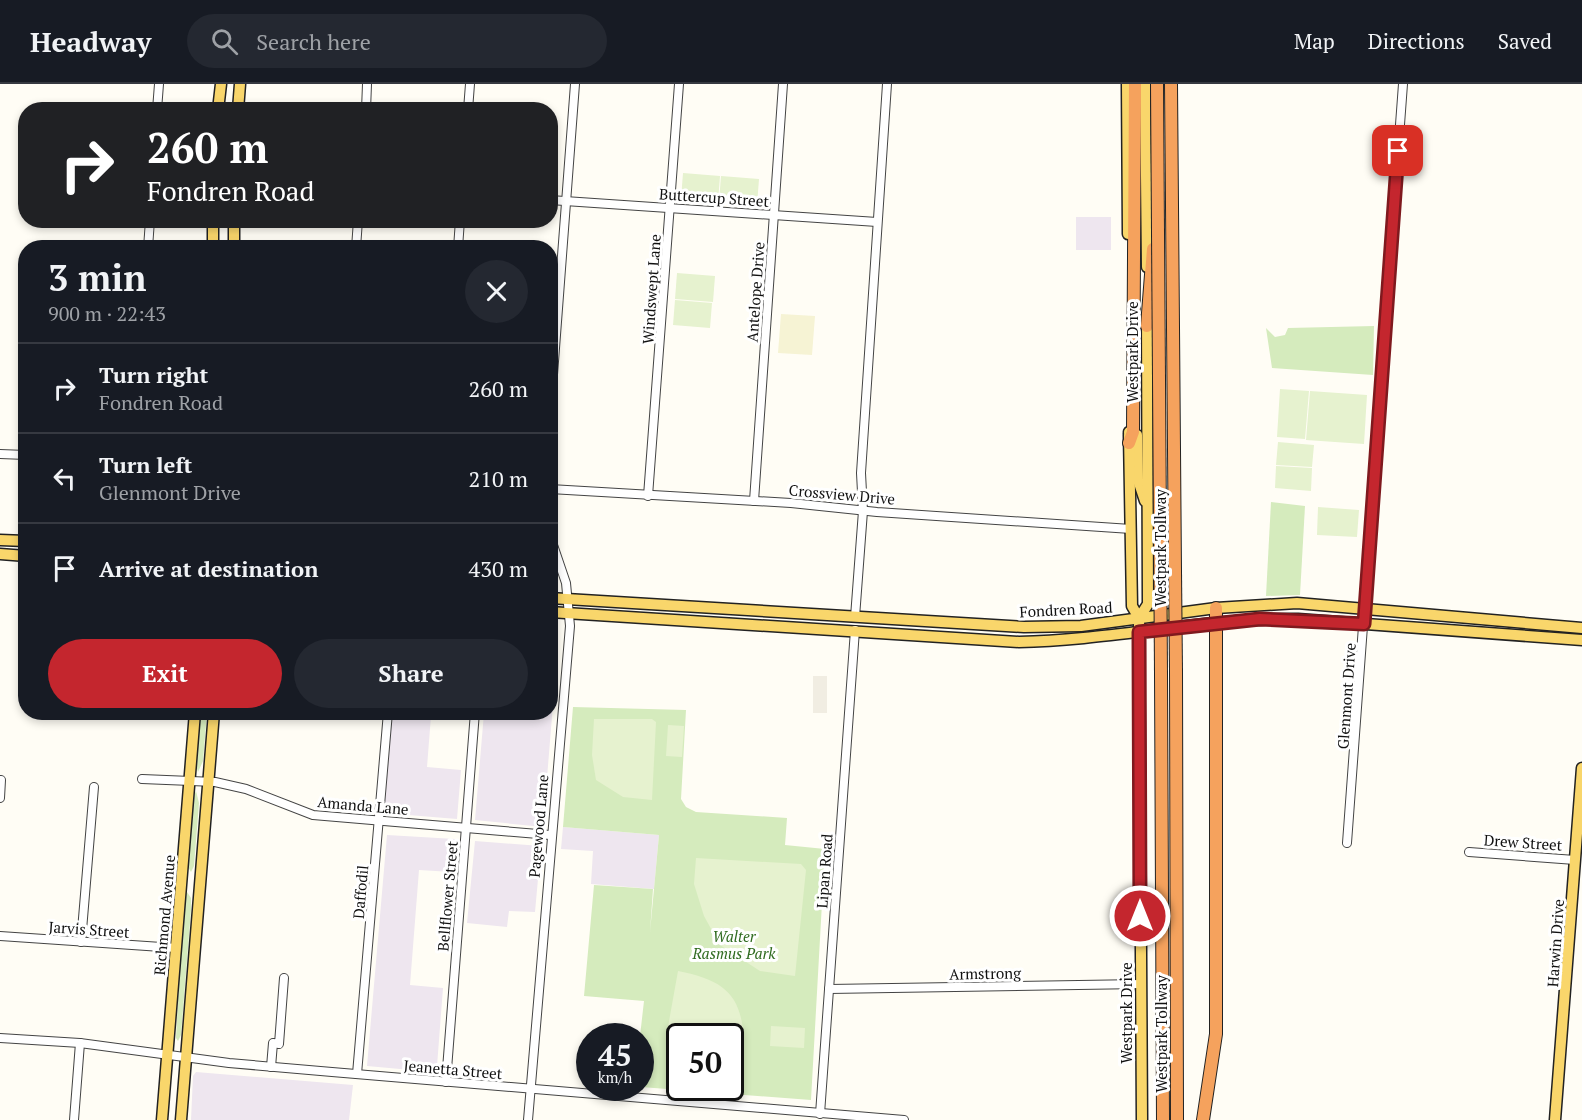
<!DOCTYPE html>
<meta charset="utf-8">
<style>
:root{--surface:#171b24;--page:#242831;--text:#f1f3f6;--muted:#9ea1a6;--line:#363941;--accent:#c4262e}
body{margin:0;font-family:"PT Serif",serif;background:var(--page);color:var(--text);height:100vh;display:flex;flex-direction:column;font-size:22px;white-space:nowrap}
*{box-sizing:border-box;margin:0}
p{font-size:20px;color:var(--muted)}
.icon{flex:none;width:33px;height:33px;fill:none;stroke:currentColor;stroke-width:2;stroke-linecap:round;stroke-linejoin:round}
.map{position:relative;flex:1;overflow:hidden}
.details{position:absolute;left:18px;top:156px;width:540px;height:480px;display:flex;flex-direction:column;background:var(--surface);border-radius:24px;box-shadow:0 3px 9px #0003}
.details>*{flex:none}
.banner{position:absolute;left:18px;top:18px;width:540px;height:126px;border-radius:24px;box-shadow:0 3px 9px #0003;background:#202124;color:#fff;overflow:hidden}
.speed{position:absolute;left:576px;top:939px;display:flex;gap:12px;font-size:30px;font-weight:700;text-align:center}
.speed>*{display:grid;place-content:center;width:78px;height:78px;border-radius:50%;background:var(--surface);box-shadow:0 3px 9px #0003;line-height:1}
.speed small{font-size:15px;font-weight:400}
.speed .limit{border:3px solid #111;border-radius:9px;background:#fff;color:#111}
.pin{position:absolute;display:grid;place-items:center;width:51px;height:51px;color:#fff;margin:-26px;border-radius:12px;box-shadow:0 3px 9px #0006}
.me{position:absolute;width:66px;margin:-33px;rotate:0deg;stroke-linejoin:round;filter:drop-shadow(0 0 4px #0008)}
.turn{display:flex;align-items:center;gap:21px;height:126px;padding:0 30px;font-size:27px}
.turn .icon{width:78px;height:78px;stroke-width:2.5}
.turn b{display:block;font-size:42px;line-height:51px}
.round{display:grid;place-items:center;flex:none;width:63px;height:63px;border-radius:32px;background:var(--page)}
.headline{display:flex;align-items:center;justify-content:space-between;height:102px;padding:0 30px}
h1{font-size:36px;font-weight:700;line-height:45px}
.button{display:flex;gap:12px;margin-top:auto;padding:12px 30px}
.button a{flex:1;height:69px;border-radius:36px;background:var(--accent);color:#fff;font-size:24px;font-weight:700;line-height:69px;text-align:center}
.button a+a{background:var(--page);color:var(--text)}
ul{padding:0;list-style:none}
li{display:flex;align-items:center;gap:18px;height:90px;padding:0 30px;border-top:2px solid var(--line)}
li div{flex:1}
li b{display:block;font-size:22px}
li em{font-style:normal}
header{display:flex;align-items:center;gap:36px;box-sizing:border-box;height:84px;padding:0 30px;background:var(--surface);border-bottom:2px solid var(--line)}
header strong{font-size:28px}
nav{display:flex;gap:33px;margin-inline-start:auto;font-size:21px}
.search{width:420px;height:54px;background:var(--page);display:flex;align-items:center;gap:15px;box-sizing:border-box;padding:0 21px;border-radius:33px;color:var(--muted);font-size:22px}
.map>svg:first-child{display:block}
.industrial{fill:#eee6ef}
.farmland{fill:#f6f3d4}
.green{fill:#d5ebbd;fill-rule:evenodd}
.pitch{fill:#e6f2cf}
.plaza{fill:#f1ede2}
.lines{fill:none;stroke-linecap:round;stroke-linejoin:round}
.minor-casing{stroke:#444;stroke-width:10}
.major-casing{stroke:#222;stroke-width:13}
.highway-casing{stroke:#222;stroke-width:14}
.minor{stroke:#fff;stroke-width:8}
.major{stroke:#f9d66b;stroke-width:10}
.highway{stroke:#f5a25d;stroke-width:12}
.highway-bridge-casing{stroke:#222;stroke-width:14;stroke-linecap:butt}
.highway-bridge{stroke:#f5a25d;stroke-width:12}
.route-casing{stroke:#7f191e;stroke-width:15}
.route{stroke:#c4262e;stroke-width:10}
.labels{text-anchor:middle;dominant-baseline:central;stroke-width:6;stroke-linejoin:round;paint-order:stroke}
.street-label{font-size:15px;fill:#111;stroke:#fff}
.park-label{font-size:15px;font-style:italic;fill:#2f6b1f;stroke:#fff}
</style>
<header>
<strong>Headway</strong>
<div class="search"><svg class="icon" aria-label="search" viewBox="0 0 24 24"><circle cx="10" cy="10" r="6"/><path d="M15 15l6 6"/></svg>Search here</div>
<nav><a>Map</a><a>Directions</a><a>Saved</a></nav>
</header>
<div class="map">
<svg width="1582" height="1036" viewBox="0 0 1582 1036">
<rect width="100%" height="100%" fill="#fffdf5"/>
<g class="industrial">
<rect x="1076" y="133" width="35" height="33"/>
<path d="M551 608H554L543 743 475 736 484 629 550 628Z"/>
<path d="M392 629H467V634L431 632 427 683 461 686 457 735 384 729Z"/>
<path d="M563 743 659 751 654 805 591 800 593 767 561 765Z"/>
<path d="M387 751 455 755 452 788 419 786 410 901 443 904 437 982 433 988 367 982Z"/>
<path d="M475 757 541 762 535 828 509 827 507 843 467 839Z"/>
<path d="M196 988 353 1001 349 1036H191L193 992Z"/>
</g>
<path class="farmland" d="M781 230 815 232 812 271 778 269Z"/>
<g class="green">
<path d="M1374 242 1373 291 1272 284 1266 244 1275 253 1285 251 1288 244Z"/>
<path d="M1271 418 1305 422 1300 511 1266 512Z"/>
<path d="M573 623 686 626 681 715 686 723 696 728 787 734 785 761 825 765 811 1016 641 1003 640 952 644 917 584 912 594 801 653 805 650 848 659 751 563 743ZM680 952H730V1004H680Z"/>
<path d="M198 629H207L203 677 198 688 194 674Z"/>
<path d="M196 707 199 719 194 782 191 788 188 783 191 719Z"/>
<path d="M187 808 191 814V826L181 951 178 957 176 954 183 816Z"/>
</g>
<g class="pitch">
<path d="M683 89 720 92 718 118 681 115Z"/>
<path d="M721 92 759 95 757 121 719 118Z"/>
<path d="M677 189 715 192 713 218 675 215Z"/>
<path d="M675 216 712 219 710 244 673 241Z"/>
<path d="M1280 305 1309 307 1305 355 1277 353Z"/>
<path d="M1310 307 1367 311 1364 360 1306 356Z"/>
<path d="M1278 358 1314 361 1312 383 1276 381Z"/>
<path d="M1276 382 1312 384 1311 407 1275 404Z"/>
<path d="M1318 423 1359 426 1357 453 1317 451Z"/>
<path d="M594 635H652L656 638 652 716 623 713 596 696 592 671Z"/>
<path d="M668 641 684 642 682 673 666 672Z"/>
<path d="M696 774 801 780 806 786 795 892 760 887 720 861 704 832 694 800Z"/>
<path d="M678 887C730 897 744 915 744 967H731L730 952H680L679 969 671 964 666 954Z"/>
<path d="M771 942 805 944 804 964 770 962Z"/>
</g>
<rect class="plaza" x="813" y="592" width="14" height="37"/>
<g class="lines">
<defs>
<g id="minor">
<path d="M157 26 159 0"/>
<path d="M366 26 367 0"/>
<path d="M468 26 470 0"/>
<path d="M550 116 877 138"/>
<path d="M148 164 150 136"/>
<path d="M356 164 358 136"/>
<path d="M458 164 460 136"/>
<path d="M550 330 575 0"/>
<path d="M0 370 26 371"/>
<path d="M550 405 791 419 877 428 1131 445"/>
<path d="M648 412 679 0"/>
<path d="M754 417 783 0"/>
<path d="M855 533 863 427 861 389 887 0"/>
<path d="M142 695 215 698 246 705 313 731 550 751"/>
<path d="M0 714 1 696"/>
<path d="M1347 759 1403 0"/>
<path d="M1469 768 1575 776"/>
<path d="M0 852 176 864"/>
<path d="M81 858 94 703"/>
<path d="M829 905 1141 900"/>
<path d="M0 954 80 959 229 979 332 988 904 1036"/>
<path d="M271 983 273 959 279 960 284 894"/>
<path d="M357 990 388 628"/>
<path d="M446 998 475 628"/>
<path d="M820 1030 855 546"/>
<path d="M74 1036 80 959"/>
<path d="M528 1036 570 542 566 499 550 452"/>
</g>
<g id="major">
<path d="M1127 0 1128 150"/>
<path d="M1145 0 1147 183"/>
<path d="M218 26 221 0"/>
<path d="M238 26 240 0"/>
<path d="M234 136V164"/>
<path d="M213 164V136"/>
<path d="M1129 348 1137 351 1138 396 1145 417"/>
<path d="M1129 351 1132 522 1139 534 1142 1036"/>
<path d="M0 456 26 457"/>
<path d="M0 470 26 472"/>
<path d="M550 514 1024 543 1081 542 1216 524 1297 519 1582 544"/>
<path d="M550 528 1019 558C1112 556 1204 534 1298 535L1582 556"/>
<path d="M1139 534 1148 520 1147 234"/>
<path d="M162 1036 195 628"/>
<path d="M181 1036 214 628"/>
<path d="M1555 1036 1582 684"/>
</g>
<g id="highway">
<path d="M1171 0 1175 487"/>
<path d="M1147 242 1153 165"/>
<path d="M1129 359 1133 348 1135 0"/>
<path d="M1176 587 1177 1036"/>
<path d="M1161 590 1163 1036"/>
<path d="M1203 1036 1216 950V524"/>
</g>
</defs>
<use href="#minor" class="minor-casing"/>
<use href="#major" class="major-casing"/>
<use href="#highway" class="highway-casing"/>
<use href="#minor" class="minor"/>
<use href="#major" class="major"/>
<use href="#highway" class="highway"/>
<defs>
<g id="highway-bridge">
<path d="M1157 0 1161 590"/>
<path d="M1175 487 1176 587"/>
</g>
</defs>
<use href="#highway-bridge" class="highway-bridge-casing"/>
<use href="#highway-bridge" class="highway-bridge"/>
</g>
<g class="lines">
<defs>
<path id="route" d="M1140 832 1139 548 1260 535 1364 540 1398 67"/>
</defs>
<use href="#route" class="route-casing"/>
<use href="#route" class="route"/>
</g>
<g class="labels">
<g class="street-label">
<text transform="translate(714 113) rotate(4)">Buttercup Street</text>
<text transform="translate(651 205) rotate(-86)">Windswept Lane</text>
<text transform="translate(755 208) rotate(-86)">Antelope Drive</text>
<text transform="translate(1132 268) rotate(-90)">Westpark Drive</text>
<text transform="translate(842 410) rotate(5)">Crossview Drive</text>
<text transform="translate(1160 464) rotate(-90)">Westpark Tollway</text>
<text transform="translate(1066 525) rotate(-3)">Fondren Road</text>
<text transform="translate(1346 612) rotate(-86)">Glenmont Drive</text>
<text transform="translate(363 721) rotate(5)">Amanda Lane</text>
<text transform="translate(538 742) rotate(-85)">Pagewood Lane</text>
<text transform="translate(1523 758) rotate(4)">Drew Street</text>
<text transform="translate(824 787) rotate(-86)">Lipan Road</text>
<text transform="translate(360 808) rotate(-85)">Daffodil</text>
<text transform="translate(447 812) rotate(-85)">Bellflower Street</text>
<text transform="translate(164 831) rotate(-85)">Richmond Avenue</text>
<text transform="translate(89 845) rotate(4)">Jarvis Street</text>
<text transform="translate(1555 859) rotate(-86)">Harwin Drive</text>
<text transform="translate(985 889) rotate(-1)">Armstrong</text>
<text transform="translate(1126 929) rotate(-90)">Westpark Drive</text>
<text transform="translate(1161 950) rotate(-90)">Westpark Tollway</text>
<text transform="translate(453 985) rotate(5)">Jeanetta Street</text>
</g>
<g class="park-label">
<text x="734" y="852">Walter<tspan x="734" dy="17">Rasmus Park</tspan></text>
</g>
</g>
</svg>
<div class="speed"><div>45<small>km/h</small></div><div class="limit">50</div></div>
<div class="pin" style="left:1398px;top:67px;background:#d93025"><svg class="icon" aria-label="arrive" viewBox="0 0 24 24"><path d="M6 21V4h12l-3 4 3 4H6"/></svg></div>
<svg class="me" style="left:1140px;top:832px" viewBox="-20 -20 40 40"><circle r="17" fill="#c4262e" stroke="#fff" stroke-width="3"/><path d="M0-11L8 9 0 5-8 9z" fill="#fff"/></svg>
<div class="banner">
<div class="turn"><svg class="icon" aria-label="right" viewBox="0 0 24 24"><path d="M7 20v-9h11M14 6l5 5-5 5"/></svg><div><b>260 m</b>Fondren Road</div></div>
</div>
<section class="details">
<div class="headline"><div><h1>3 min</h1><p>900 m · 22:43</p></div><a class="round"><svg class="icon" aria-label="close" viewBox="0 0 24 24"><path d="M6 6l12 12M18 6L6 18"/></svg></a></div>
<ul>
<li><svg class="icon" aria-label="right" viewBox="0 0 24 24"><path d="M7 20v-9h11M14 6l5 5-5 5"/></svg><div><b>Turn right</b><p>Fondren Road</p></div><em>260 m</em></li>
<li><svg class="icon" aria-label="left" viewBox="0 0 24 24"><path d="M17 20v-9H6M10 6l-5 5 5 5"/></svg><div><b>Turn left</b><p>Glenmont Drive</p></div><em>210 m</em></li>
<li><svg class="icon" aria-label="arrive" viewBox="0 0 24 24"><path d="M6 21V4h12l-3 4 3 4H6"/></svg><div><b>Arrive at destination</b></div><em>430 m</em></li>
</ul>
<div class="button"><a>Exit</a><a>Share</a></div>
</section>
</div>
